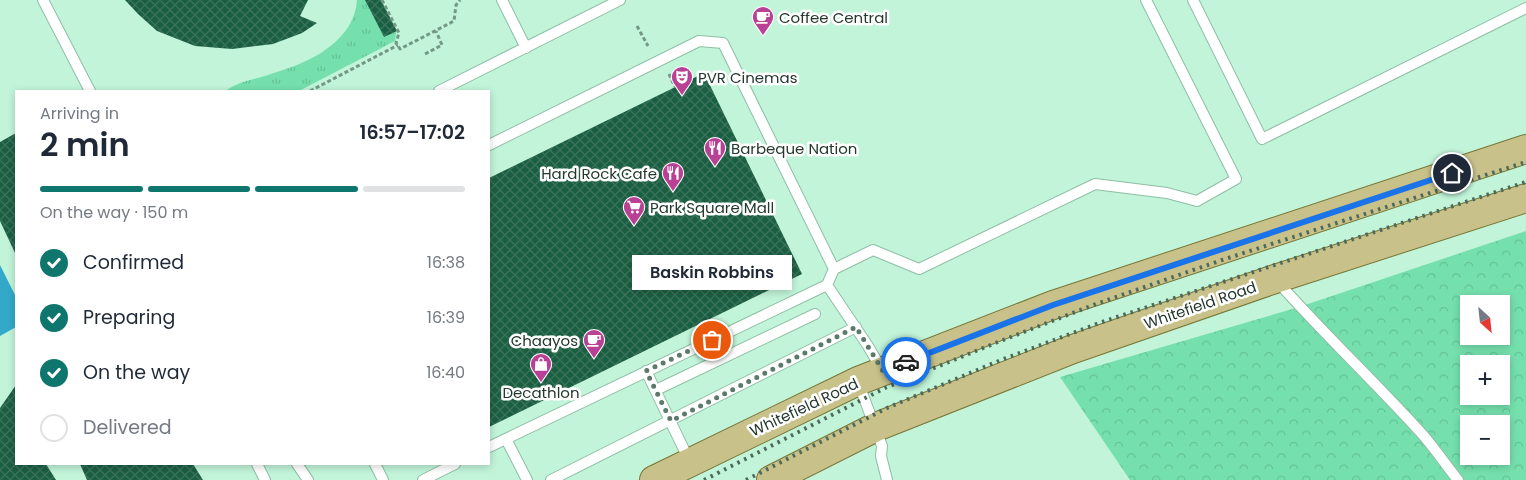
<!DOCTYPE html>
<html lang="en">
<head>
<meta charset="utf-8">
<style>
  :root { --surface:#fff; --page:#f2f2f3; --text:#1f2937; --muted:#747a83; --line:#e0e1e3; --accent:#0f766e }
  body { margin:0; font-family:Poppins,sans-serif; background:var(--page); color:var(--text); height:100vh; display:flex; flex-direction:column; font-size:19px; white-space:nowrap }
  * { box-sizing:border-box; margin:0 }
  p { font-size:16px; color:var(--muted) }
  .icon { flex:none; width:28px; height:28px; fill:none; stroke:currentColor; stroke-width:2; stroke-linecap:round; stroke-linejoin:round }
  .map { position:relative; flex:1; overflow:hidden }
  .side { position:absolute; left:15px; top:90px; width:475px; height:375px; display:flex; flex-direction:column; background:var(--surface); border-radius:0px; box-shadow:0 2px 8px #0003 }
  .side>* { flex:none }
  .needle { width:32px; rotate:153deg }
  .buttons { position:absolute; left:1460px; top:295px; display:grid; gap:10px }
  .buttons a { display:grid; place-items:center; width:50px; height:50px; border-radius:0px; background:var(--surface); box-shadow:0 2px 8px #0003; font-size:25px }
  .pin { position:absolute; display:grid; place-items:center; width:42px; height:42px; color:#fff; margin:-21px; border:2px solid #fff; border-radius:50%; box-shadow:0 1px 5px #0007 }
  .courier { position:absolute; display:grid; place-items:center; width:50px; height:50px; margin:-25px; border:4px solid #1a73e8; border-radius:50%; background:#fff; color:#222; box-shadow:0 1px 6px #0007 }
  .bubble { position:absolute; height:35px; border-radius:0px; background:var(--surface); box-shadow:0 2px 8px #0003; font-size:16px; font-weight:600; line-height:35px; text-align:center }
  .headline em { font-style:normal; font-weight:600 }
  .headline div { display:flex; flex-direction:column-reverse }
  .headline { display:flex; align-items:center; justify-content:space-between; height:85px; padding:0 25px }
  h1 { font-size:32px; font-weight:600; line-height:38px }
  .bar { display:grid; grid-template-columns:repeat(4,1fr); gap:8px 5px; align-content:center; height:60px; padding:0 25px }
  .bar i { height:6px; border-radius:4px; background:var(--line) }
  .bar .active { background:var(--accent) }
  .bar p { grid-column:span 4 }
  ol { padding:0 25px; list-style:none }
  li { display:flex; align-items:center; gap:15px; height:55px }
  li p { margin-inline-start:auto }
  li .icon { padding:5px; border-radius:50%; background:var(--accent); color:#fff; stroke-width:4 }
  li:last-child { color:var(--muted) }
  li i { width:28px; height:28px; border:2px solid var(--line); border-radius:50% }
  .map>svg:first-child { display:block }
  .grass { fill:url(#grass-tufts) }
  .forest { fill:url(#forest-crowns); fill-rule:evenodd }
  .water { fill:#33a9ca }
  .building { fill:url(#building-cross-hatch) }
  .lines { fill:none; stroke-linecap:round; stroke-linejoin:round }
  .service-casing { stroke:#8ebfa5; stroke-width:12 }
  .primary-casing { stroke:#777636; stroke-width:30 }
  .path { stroke:#749885; stroke-width:3; stroke-dasharray:4 2.5; stroke-linecap:butt }
  .service { stroke:#fff; stroke-width:10 }
  .primary { stroke:#c8c189; stroke-width:28 }
  .rail { stroke:#4d695a; stroke-width:4; stroke-dasharray:2.5 5; stroke-linecap:butt }
  .done { stroke:#5b7a6a; stroke-width:5; stroke-dasharray:0 9 }
  .route { stroke:#1a73e8; stroke-width:6 }
  .labels { text-anchor:middle; dominant-baseline:central; stroke-width:5; stroke-linejoin:round; paint-order:stroke }
  .poi-label { font-size:15px; fill:#24382e; stroke:#fff; text-anchor:start }
  .street-label { font-size:15px; fill:#24382e; stroke:#fff }
</style>
</head>
<body>
<div class="map">
<svg width="1526" height="480" viewBox="0 0 1526 480">
  <defs>
    <pattern id="grass-tufts" width="24" height="20" patternUnits="userSpaceOnUse" patternTransform="scale(1.25)"><rect width="24" height="20" fill="#75e0ad"/><path d="M3 7l-1-3M5 7V3M7 7l1-3M15 17l-1-3M17 17v-4M19 17l1-3" fill="none" stroke="#65c195"/></pattern>
    <pattern id="forest-crowns" width="20" height="18" patternUnits="userSpaceOnUse" patternTransform="scale(1.25)"><rect width="20" height="18" fill="#75e0ad"/><path d="M2 6a3 3 0 1 1 6 0M12 15a3 3 0 1 1 6 0" fill="none" stroke="#65c195"/></pattern>
    <pattern id="building-cross-hatch" width="8" height="8" patternUnits="userSpaceOnUse" patternTransform="scale(1.25)"><rect width="8" height="8" fill="#1b5f42"/><path d="M0 0l8 8M0 8l8-8" fill="none" stroke="#3b735b"/></pattern>
  </defs>
  <rect width="100%" height="100%" fill="#c1f4d9"/>
  <!-- grass -->
  <path class="grass" d="M357 0H379L396 33 395 41 299 91H225C241 81 248 81 265 76 293 67 322 58 342 35 351 25 356 13 357 0Z"/>
  <!-- forest -->
  <path class="forest" d="M1526 231V480H1130L1060 377 1299 307ZM1469 304H1501V336H1469ZM1469 364H1501V396H1469ZM1469 424H1501V456H1469Z"/>
  <!-- water -->
  <path class="water" d="M0 265 16 297V327L0 336Z"/>
  <!-- building -->
  <path class="building" d="M125 0H308L300 16 317 23 302 33 273 44 232 49 195 46 157 31 138 14Z
    M365 0H381L397 31 384 37Z
    M704 73 802 274 489 427V178Z
    M16 133V255L0 221V142Z
    M16 385V464H46L56 480H0V408Z
    M80 464H193L203 480H87Z"/>
  <g class="lines">
    <!-- service casing -->
    <g class="service-casing">
      <path id="service" d="M43 0 90 91
        M502 0 526 48
        M1193 0 1262 139 1526 8
        M439 91 620 0
        M489 145 699 41 723 43 834 269 827 285 489 447
        M834 269 873 250 919 269 1095 184 1167 193 1197 201 1236 179 1146 0
        M1276 280C1323 333 1375 382 1423 435 1435 449 1446 465 1458 480
        M827 285 868 346 882 370
        M646 371 690 462
        M858 382 882 446 881 456 887 480
        M656 390 815 314
        M506 439 527 480
        M257 464 265 480
        M297 464 308 480
        M375 464 383 480
        M423 480 455 464
        M551 480 856 327"/>
    </g>
    <!-- primary casing -->
    <g class="primary-casing">
      <path id="primary" d="M654 480 858 381 1053 305 1526 149
        M771 480 876 427 1073 349 1275 279 1526 198"/>
    </g>
    <!-- path -->
    <path class="path" d="M382 0 399 33 396 43 400 49 454 21 456 5 460 0
      M637 26 648 46
      M425 54 442 45 436 31
      M669 74 675 87
      M310 91 398 45"/>
    <!-- service -->
    <use href="#service" class="service"/>
    <!-- primary -->
    <use href="#primary" class="primary"/>
    <!-- rail -->
    <path class="rail" d="M704 480 885 388 998 342 1096 304 1222 260 1526 162
      M746 480 887 408 1001 360 1102 322 1526 182"/>
  </g>
  <g class="lines">
    <!-- done -->
    <path class="done" d="M712 340 646 371 671 421 856 327 883 371 906 362"/>
    <!-- route -->
    <path class="route" d="M906 362 1053 305 1452 173"/>
  </g>
  <!-- icons -->
  <defs>
    <g id="cafe-pin" transform="scale(1.125)"><path d="M0 17L-7.5 6A9.5 9.5 0 1 1 7.5 6Z" fill="#b84095" stroke="#fff"/><path d="M-5.5-4.5H6V0H3Q3 3.5 0 3.5H-2.5Q-5.5 3.5-5.5 0ZM3-3.2v2h1.7v-2ZM-6 4.5H4V6H-6Z" fill="#fff"/></g>
    <g id="theatre-pin" transform="scale(1.125)"><path d="M0 17L-7.5 6A9.5 9.5 0 1 1 7.5 6Z" fill="#b84095" stroke="#fff"/><path d="M-5-5.5Q0-4 5-5.5V0Q5 5 0 6Q-5 5-5 0ZM-3.3-2.5H-1v1.5H-3.3ZM1-2.5H3.3v1.5H1ZM-2.8 1Q0 5.5 2.8 1Z" fill="#fff"/></g>
    <g id="restaurant-pin" transform="scale(1.125)"><path d="M0 17L-7.5 6A9.5 9.5 0 1 1 7.5 6Z" fill="#b84095" stroke="#fff"/><path d="M-5-6h1v4h1v-4h1v4h1v-4h1v5L-1.5 .5V6h-2V.5L-5-1ZM5-6V6H3V1.5H1.5Q1.5-4 5-6Z" fill="#fff"/></g>
    <g id="supermarket-pin" transform="scale(1.125)"><path d="M0 17L-7.5 6A9.5 9.5 0 1 1 7.5 6Z" fill="#b84095" stroke="#fff"/><path d="M-6-5.5h2.5l.6 2H6L4.5 2H-2.5L-4.4-4H-6ZM-1.5 3.2a1.3 1.3 0 1 0 .1 0ZM3 3.2a1.3 1.3 0 1 0 .1 0Z" fill="#fff"/></g>
    <g id="shop-pin" transform="scale(1.125)"><path d="M0 17L-7.5 6A9.5 9.5 0 1 1 7.5 6Z" fill="#b84095" stroke="#fff"/><path d="M-5-2.5h2.3a2.7 3.5 0 0 1 5.4 0H5L5.5 6h-11ZM-1.5-2.5h3a1.5 2.3 0 0 0-3 0Z" fill="#fff"/></g>
  </defs>
  <g fill-rule="evenodd">
    <use href="#cafe-pin" x="763" y="17"/>
    <use href="#theatre-pin" x="682" y="77"/>
    <use href="#restaurant-pin" x="715" y="148"/>
    <use href="#restaurant-pin" x="673" y="173"/>
    <use href="#supermarket-pin" x="634" y="207"/>
    <use href="#cafe-pin" x="594" y="340"/>
    <use href="#shop-pin" x="541" y="364"/>
  </g>
  <g class="labels">
    <!-- poi labels -->
    <g class="poi-label">
      <text x="779" y="17">Coffee Central</text>
      <text x="698" y="77">PVR Cinemas</text>
      <text x="731" y="148">Barbeque Nation</text>
      <text x="657" y="173" text-anchor="end">Hard Rock Cafe</text>
      <text x="650" y="207">Park Square Mall</text>
      <text x="578" y="340" text-anchor="end">Chaayos</text>
      <text x="541" y="392" text-anchor="middle">Decathlon</text>
    </g>
    <!-- street labels -->
    <g class="street-label">
      <text transform="translate(1200 305) rotate(-19)">Whitefield Road</text>
      <text transform="translate(804 407) rotate(-25)">Whitefield Road</text>
    </g>
  </g>
</svg>
<div class="buttons">
<a><svg class="needle" viewBox="-14 -14 28 28"><path d="M0-13l5 13h-10z" fill="#e53935"/><path d="M0 13l5-13h-10z" fill="#747a83"/></svg></a>
<a>+</a>
<a>−</a>
</div>
<div class="pin" style="left:712px;top:340px;background:#ea580c"><svg class="icon" aria-label="bag" viewBox="0 0 24 24"><path d="M5 8h14l-1 12H6zM9 8a3 3 0 0 1 6 0"/></svg></div>
<div class="pin" style="left:1452px;top:173px;background:#1f2937"><svg class="icon" aria-label="home" viewBox="0 0 24 24"><path d="M3 11l9-7 9 7M6 9v11h12V9"/></svg></div>
<div class="courier" style="left:906px;top:362px"><svg class="icon" aria-label="car" viewBox="0 0 24 24"><path d="M5 17H2v-5l4-1 3-4h7l3 4 3 1v5h-3M9 17h6M6 11h13"/><circle cx="7" cy="17" r="2"/><circle cx="17" cy="17" r="2"/></svg></div>
<div class="bubble" style="left:632px;top:255px;width:160px">Baskin Robbins</div>
<section class="side">
<div class="headline"><div><h1>2 min</h1><p>Arriving in</p></div><em>16:57–17:02</em></div>
<div class="bar"><i class="active"></i><i class="active"></i><i class="active"></i><i></i><p>On the way · 150 m</p></div>
<ol>
<li><svg class="icon" aria-label="check" viewBox="0 0 24 24"><path d="M5 12l5 5 9-10"/></svg>Confirmed<p>16:38</p></li>
<li><svg class="icon" aria-label="check" viewBox="0 0 24 24"><path d="M5 12l5 5 9-10"/></svg>Preparing<p>16:39</p></li>
<li><svg class="icon" aria-label="check" viewBox="0 0 24 24"><path d="M5 12l5 5 9-10"/></svg>On the way<p>16:40</p></li>
<li><i></i>Delivered</li>
</ol>
</section>
</div>
</body>
</html>
